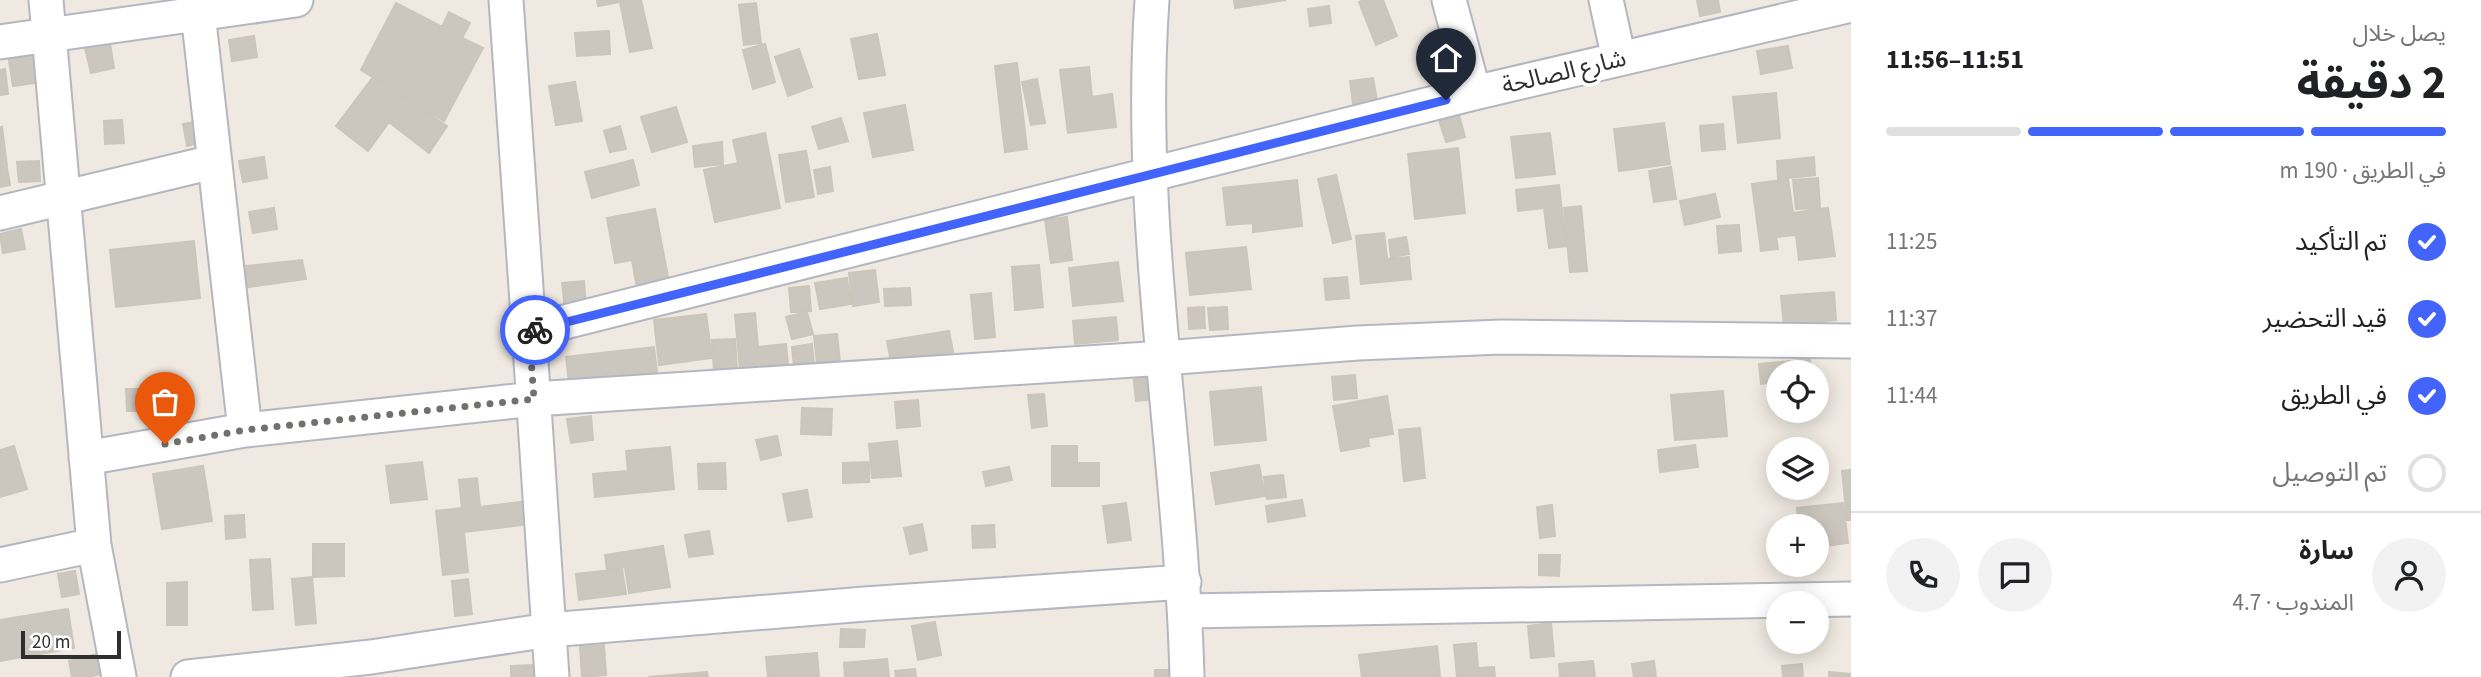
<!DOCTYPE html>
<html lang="ar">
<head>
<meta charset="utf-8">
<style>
  :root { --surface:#fff; --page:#f2f2f2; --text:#202124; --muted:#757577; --line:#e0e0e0; --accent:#4264fb }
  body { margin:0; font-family:"Source Sans 3","Noto Sans Arabic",sans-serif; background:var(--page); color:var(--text); direction:rtl; height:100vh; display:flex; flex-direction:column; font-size:26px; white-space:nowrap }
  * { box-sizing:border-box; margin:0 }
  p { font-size:23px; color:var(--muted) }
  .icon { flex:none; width:38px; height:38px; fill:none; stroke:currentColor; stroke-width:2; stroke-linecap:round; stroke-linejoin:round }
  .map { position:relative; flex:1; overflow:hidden; direction:ltr }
  .panel { display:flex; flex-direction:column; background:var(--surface); width:630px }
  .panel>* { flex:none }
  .buttons { position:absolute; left:1766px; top:360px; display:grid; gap:14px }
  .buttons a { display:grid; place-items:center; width:63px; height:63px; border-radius:50%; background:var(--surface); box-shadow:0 4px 18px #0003; font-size:35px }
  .scale { position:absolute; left:21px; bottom:18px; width:100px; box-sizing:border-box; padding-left:7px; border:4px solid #2e2e2e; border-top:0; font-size:19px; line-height:24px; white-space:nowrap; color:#2e2e2e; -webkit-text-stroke:5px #fff; paint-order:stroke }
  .pin { position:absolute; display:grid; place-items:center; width:60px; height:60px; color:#fff; margin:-72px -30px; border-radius:50% 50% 50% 0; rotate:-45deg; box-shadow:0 0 7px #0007 }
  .pin .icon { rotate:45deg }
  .courier { position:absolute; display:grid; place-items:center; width:70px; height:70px; margin:-35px; border:5px solid #4264fb; border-radius:50%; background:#fff; color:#222; box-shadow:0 2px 9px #0007 }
  .summary em { font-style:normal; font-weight:700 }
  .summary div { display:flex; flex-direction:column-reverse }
  .summary { display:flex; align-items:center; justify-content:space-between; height:119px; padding:0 35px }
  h1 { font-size:46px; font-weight:700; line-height:52px }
  .bar { display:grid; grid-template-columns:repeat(4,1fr); gap:10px 7px; align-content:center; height:84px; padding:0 35px }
  .bar i { height:9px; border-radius:5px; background:var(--line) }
  .bar .on { background:var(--accent) }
  .bar p { grid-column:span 4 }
  .line { display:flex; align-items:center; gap:18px; padding:0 35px; border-top:2px solid var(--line) }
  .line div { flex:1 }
  .round { display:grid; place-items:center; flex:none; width:74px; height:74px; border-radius:37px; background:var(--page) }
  ol { padding:0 35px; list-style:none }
  li { display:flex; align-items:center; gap:21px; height:77px }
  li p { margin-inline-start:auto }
  li .icon { padding:7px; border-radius:50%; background:var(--accent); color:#fff; stroke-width:4 }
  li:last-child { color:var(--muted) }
  li i { width:38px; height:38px; border:4px solid var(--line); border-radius:50% }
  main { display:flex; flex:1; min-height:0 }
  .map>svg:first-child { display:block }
  .building { fill:#cbc7bf; stroke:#cbc5ba; stroke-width:2 }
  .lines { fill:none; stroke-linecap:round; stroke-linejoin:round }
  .street-casing { stroke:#b4b7c1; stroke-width:37 }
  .street { stroke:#fff; stroke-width:33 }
  .done { stroke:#726f6d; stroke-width:7; stroke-dasharray:0 12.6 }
  .route { stroke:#4264fb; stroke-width:9 }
  .labels { text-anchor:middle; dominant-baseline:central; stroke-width:7; stroke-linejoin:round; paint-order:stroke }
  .street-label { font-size:24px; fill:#2e2e2e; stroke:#fff }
</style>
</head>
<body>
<main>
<section class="panel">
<div class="summary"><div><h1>2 دقيقة</h1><p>يصل خلال</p></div><em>11:51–11:56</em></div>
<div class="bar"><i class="on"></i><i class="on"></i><i class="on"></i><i></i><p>في الطريق · 190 m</p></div>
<ol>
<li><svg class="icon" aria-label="check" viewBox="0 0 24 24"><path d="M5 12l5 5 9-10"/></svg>تم التأكيد<p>11:25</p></li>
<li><svg class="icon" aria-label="check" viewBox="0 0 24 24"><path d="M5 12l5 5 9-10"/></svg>قيد التحضير<p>11:37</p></li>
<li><svg class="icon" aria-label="check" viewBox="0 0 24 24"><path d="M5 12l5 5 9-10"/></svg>في الطريق<p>11:44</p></li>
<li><i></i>تم التوصيل</li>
</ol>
<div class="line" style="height:126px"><a class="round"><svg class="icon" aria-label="person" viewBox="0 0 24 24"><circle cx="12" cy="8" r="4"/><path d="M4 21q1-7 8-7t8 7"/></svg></a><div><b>سارة</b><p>المندوب · 4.7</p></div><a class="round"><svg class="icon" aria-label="chat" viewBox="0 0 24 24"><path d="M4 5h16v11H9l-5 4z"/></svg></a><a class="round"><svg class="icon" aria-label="phone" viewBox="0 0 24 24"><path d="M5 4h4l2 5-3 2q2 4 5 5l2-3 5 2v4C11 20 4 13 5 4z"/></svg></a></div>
</section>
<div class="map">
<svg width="1851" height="677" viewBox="0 0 1851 677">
  <rect width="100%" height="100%" fill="#efe9e1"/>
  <!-- building -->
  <path class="building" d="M597 0H641L652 48 630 52 620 2 598 6Z
    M1234 0H1286L1235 8Z
    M1364 0H1383L1397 36 1376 45 1359 2Z
    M1697 0H1718L1720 12 1700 16Z
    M396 3 442 27 449 12 470 23 462 38 483 48 444 121 361 70Z
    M756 3 761 43 744 45 739 5Z
    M1329 6 1331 23 1310 26 1308 9Z
    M609 31 610 54 577 56 575 33Z
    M1450 32 1454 53 1436 57 1431 36Z
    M877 34 885 75 859 79 851 39Z
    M254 36 257 57 232 61 229 40Z
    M110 44 114 68 91 73 85 48Z
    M765 44 775 82 753 89 743 50Z
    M1788 46 1792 68 1761 74 1757 51Z
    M42 49 48 81 13 86 8 54Z
    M799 49 812 87 788 96 775 57Z
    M1017 63 1027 149 1005 152 995 66Z
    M1089 67 1092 97 1112 94 1116 127 1068 133 1060 70Z
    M5 69 8 94 0 95V70Z
    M373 77 447 126 429 153 389 122 368 151 336 126Z
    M1373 78 1377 101 1353 104 1350 81Z
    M1037 79 1045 123 1031 125 1022 82Z
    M575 82 582 121 556 125 549 86Z
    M1776 93 1780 138 1738 143 1733 97Z
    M905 105 913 150 873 157 864 113Z
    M676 107 687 142 652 152 641 117Z
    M1459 115 1465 137 1446 142 1439 120Z
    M841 118 848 141 819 149 812 127Z
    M122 120 124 143 105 144 104 121Z
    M200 121 204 142 187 146 183 124Z
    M1664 123 1670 164 1619 171 1614 129Z
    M1723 124 1725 149 1702 151 1700 126Z
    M620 126 626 149 610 152 604 131Z
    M0 127H2L7 166 0 167Z
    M765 133 780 208 715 222 704 170 738 163 733 140Z
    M1550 133 1555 174 1516 178 1511 137Z
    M722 142 723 164 695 167 693 146Z
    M1458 148 1465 213 1415 219 1408 154Z
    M806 151 814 197 786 202 779 155Z
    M264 157 267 178 243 182 239 161Z
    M1814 157 1815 175 1778 179 1777 161Z
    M633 160 639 185 592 198 585 172Z
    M39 161 40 181 19 182 17 162Z
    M830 167 833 191 818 194 814 170Z
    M1671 167 1676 199 1654 202 1649 171Z
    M7 168 10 185 0 187V169Z
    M1336 175 1351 239 1333 243 1318 179Z
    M1818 178 1820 208 1796 209 1793 180Z
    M1788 179 1793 213 1828 208 1835 256 1799 260 1796 235 1776 237 1778 249 1761 251 1752 184Z
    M1297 180 1302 226 1253 232V223L1227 225 1223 188Z
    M1559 185 1566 246 1549 248 1544 208 1518 211 1516 190Z
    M1715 194 1720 217 1685 225 1680 201Z
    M1581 206 1587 271 1570 272 1564 208Z
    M274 208 277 229 253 233 249 212Z
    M655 209 669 282 637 288 632 260 615 263 607 218Z
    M1067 217 1072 260 1051 263 1045 220Z
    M1739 225 1741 251 1719 253 1717 226Z
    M21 229 25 249 3 253 0 234Z
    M1384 233 1387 259 1409 257 1411 279 1361 284 1356 236Z
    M1406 237 1409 254 1391 257 1389 240Z
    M194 241 200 298 116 307 110 250Z
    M1246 247 1251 289 1190 295 1186 253Z
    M302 260 306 279 248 287 246 266Z
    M1118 262 1123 301 1073 306 1069 268Z
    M1039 265 1043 307 1015 310 1012 267Z
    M875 270 879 302 853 306 849 273Z
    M1347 277 1349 298 1326 300 1324 279Z
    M847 278 851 304 820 309 815 283Z
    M584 281 586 307 565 309 562 283Z
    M809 286 811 311 791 312 789 288Z
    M910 288 911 305 885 306 884 289Z
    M1834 292 1836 320 1784 325 1781 296Z
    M991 293 995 337 975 339 971 295Z
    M1204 307 1205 328 1189 329 1188 308Z
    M1227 307 1228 329 1210 330 1208 308Z
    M807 312 813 334 792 339 786 317Z
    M755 313 758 347 786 344 788 364 740 369 735 315Z
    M706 314 712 358 659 365 654 320Z
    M1116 317 1118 340 1075 344 1073 321Z
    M949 331 953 352 891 362 887 341Z
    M837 334 840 362 817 364 814 336Z
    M735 339 737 370 714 371 712 340Z
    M812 344 814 365 794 366 792 347Z
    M654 347 657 372 569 383 566 357Z
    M1810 359 1811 373H1778V382L1761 384 1759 364Z
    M1164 369 1168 398 1136 401 1133 373Z
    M1355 375 1357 398 1334 400 1332 377Z
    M1261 387 1266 440 1215 445 1210 392Z
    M126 389H143L144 411H127Z
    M1723 391 1727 436 1675 440 1671 395Z
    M1044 394 1047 426 1032 428 1028 395Z
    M1387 396 1393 434 1368 438 1369 446 1341 451 1333 406Z
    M918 400 920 426 897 428 895 402Z
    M802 408 832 409 831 435 801 434Z
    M591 416 593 440 571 443 567 419Z
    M1420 428 1425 478 1404 481 1399 430Z
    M777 436 781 455 761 460 756 440Z
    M897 441 901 476 872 478 869 444Z
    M1695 445 1698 467 1660 472 1658 450Z
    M14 446 27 489 0 497V450Z
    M1052 446H1077V463H1099V486H1052Z
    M670 447 674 489 595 497 593 474 628 471 626 451Z
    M422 462 427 499 391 503 386 466Z
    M869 462V482L843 483V463Z
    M725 463 726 489H699L698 464Z
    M1259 465 1265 496 1216 504 1211 473Z
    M203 466 212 521 162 529 153 474Z
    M1009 467 1012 480 986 486 983 472Z
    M1851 470V520H1847L1842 471Z
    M1283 475 1286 497 1267 499 1264 477Z
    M477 478 480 507 527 501 530 524 464 532 468 572 443 575 436 511 462 508 459 480Z
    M1785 488H1800V495L1785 494Z
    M807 490 812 517 788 521 783 494Z
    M1302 500 1305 516 1268 522 1266 506Z
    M1126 503 1131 540 1108 543 1103 506Z
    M1843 503 1848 543 1816 547V527H1799L1797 508Z
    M1552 505 1555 536 1540 538 1537 507Z
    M244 515 245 537 226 539 225 516Z
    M922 524 927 550 910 554 904 528Z
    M994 525 995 547 973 548 972 526Z
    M709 531 713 554 689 557 685 535Z
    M313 544H344V576L313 577Z
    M663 546 670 587 629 593 625 567 607 570 605 555Z
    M1539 555H1560L1559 576 1539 575Z
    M270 559 273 609 253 610 250 560Z
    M622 569 626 594 579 600 576 574Z
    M75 571 79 594 62 597 58 574Z
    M312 577 316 623 296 625 292 579Z
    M468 579 472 614 455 616 452 581Z
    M187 582V625H167V583Z
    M68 609 74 648 0 661V620Z
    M935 622 941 655 918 660 912 626Z
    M1551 623 1554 656 1531 658 1528 626Z
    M841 629 865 630 864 647H840Z
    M1476 643 1478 668 1494 667 1495 677H1457L1454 645Z
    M604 645 606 675 582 677 580 647Z
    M1437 646 1440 677H1362L1359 655Z
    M105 652 109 672 88 677H72L69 661Z
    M817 653 819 677H768L766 657Z
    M887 659 889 677H845L844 663Z
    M1593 661 1595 677H1560L1559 664Z
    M1654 661 1656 677H1634L1632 664Z
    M1802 664 1803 677H1783L1782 666Z
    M534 665V677H511V666Z
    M915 669 916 677H896L895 671Z
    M1155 670H1179V677H1155Z
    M707 672 708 677H648Z
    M1829 672 1851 674V677H1829Z"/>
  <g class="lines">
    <!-- street casing -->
    <g class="street-casing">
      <path id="street" d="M46 0 94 545 119 677
        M506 0 529 331
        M1152 0C1136 226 1181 451 1187 677
        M1449 0 1474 93
        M1606 0 1619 59
        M198 13 245 430
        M0 42 296 0
        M0 213 213 162
        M86 458 245 430 534 399 1164 358 1358 343 1501 337 1851 341
        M0 565 94 545
        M1185 611 1851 599
        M188 677 371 657 549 630 865 604 1184 582
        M552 677 529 331 1474 93 1851 5"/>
    </g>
    <!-- street -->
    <use href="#street" class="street"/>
  </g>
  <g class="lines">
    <!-- done -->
    <path class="done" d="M165 444 245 430 534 399 529 331 535 330"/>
    <!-- route -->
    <path class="route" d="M535 330 1446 100"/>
  </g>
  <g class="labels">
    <!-- street labels -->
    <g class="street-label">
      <text transform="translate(1564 72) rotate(-13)">شارع الصالحة</text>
    </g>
  </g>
</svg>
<div class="buttons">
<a><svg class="icon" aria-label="locate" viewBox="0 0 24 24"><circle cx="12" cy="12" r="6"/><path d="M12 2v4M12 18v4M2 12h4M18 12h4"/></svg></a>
<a><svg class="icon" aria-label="layers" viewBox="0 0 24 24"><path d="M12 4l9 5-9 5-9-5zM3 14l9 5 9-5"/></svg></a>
<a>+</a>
<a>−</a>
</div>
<div class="scale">20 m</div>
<div class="pin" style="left:165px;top:444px;background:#ea580c"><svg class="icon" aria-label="bag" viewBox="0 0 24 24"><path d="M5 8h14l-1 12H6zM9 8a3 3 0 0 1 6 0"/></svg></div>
<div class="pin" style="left:1446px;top:100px;background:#1f2937"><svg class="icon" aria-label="home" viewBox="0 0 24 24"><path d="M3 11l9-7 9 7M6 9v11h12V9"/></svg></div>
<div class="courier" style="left:535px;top:330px"><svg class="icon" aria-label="bike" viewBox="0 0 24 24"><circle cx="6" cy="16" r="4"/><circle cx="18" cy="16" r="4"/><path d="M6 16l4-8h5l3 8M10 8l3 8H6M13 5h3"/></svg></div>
</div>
</main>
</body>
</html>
